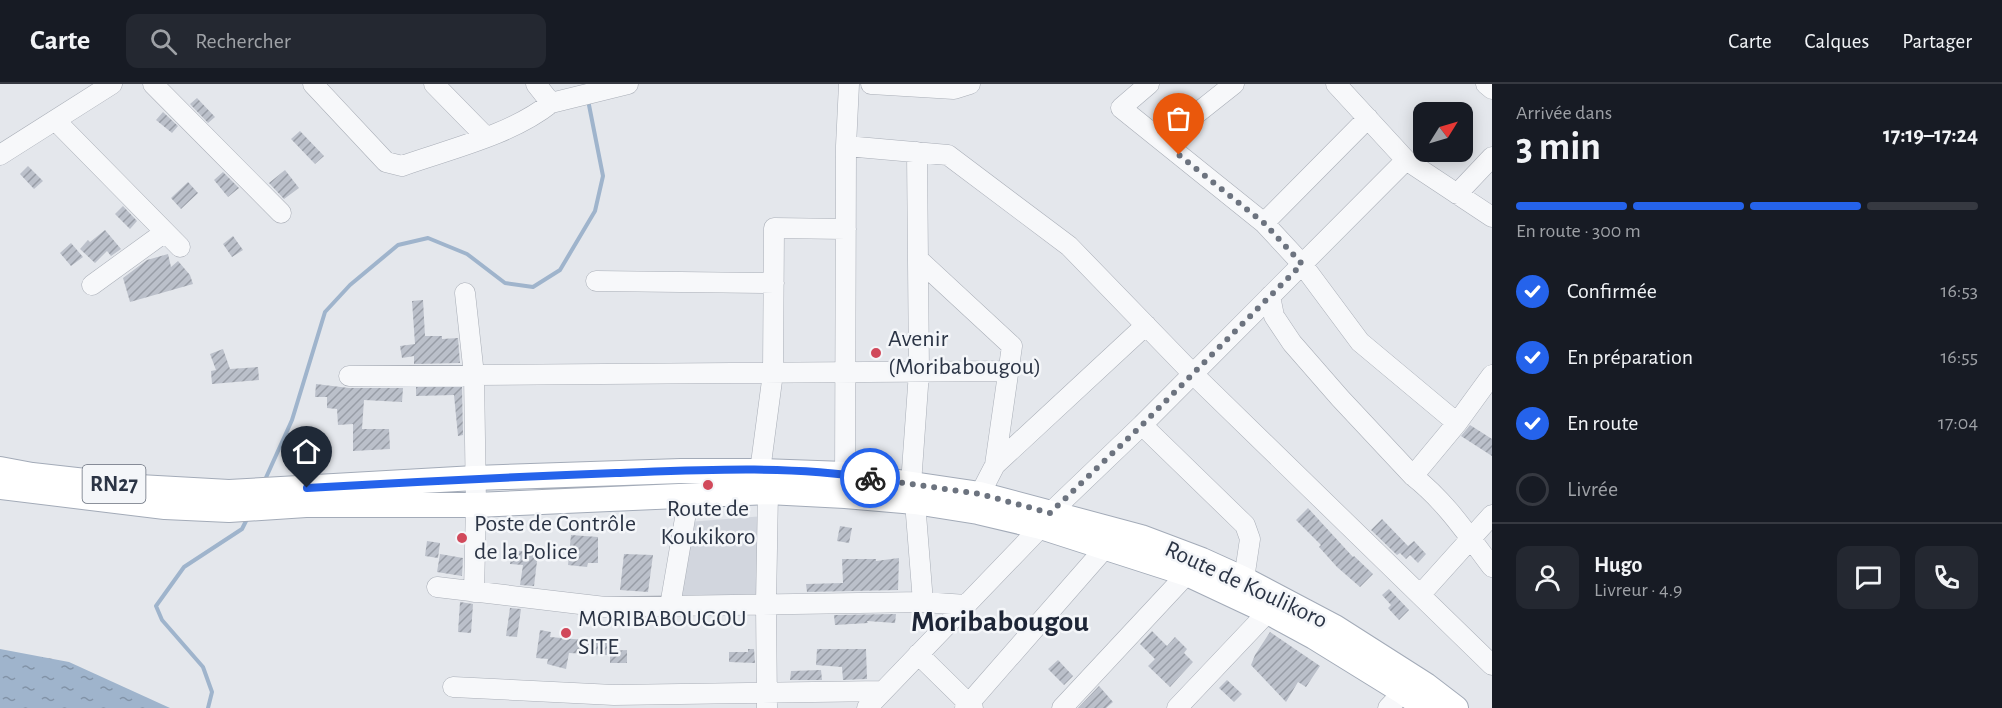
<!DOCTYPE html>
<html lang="fr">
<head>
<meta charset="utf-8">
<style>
  :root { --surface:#171b24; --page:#242831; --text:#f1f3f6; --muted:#9ea1a6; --line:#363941; --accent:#2563eb }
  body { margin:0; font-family:"Alegreya Sans",sans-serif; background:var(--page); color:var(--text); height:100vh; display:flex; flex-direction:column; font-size:22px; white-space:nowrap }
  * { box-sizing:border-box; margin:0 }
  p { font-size:20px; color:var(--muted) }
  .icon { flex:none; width:33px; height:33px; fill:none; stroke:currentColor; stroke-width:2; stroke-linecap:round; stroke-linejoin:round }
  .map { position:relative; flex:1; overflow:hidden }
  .sheet { display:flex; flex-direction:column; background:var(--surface); width:510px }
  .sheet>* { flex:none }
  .needle { width:39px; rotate:53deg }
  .tools { position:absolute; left:1413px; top:18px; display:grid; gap:12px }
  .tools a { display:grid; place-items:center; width:60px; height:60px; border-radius:12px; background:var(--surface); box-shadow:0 3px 15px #0003; font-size:30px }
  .pin { position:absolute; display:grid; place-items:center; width:51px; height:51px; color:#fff; margin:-62px -26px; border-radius:50% 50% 50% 0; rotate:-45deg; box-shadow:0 0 6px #0007 }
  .pin .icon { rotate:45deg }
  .courier { position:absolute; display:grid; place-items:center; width:60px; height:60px; margin:-30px; border:4px solid #2563eb; border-radius:50%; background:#fff; color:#222; box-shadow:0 2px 8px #0007 }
  .overview em { font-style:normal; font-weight:700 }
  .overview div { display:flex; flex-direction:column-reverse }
  .overview { display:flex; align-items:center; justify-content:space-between; height:102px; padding:0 24px }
  h1 { font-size:39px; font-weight:700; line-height:45px }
  .bar { display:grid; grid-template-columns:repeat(4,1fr); gap:9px 6px; align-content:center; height:72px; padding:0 24px }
  .bar i { height:8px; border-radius:4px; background:var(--line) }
  .bar .current { background:var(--accent) }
  .bar p { grid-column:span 4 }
  .line { display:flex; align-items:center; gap:15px; padding:0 24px; border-top:2px solid var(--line) }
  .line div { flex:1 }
  .round { display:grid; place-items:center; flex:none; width:63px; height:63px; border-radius:12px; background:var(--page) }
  ol { padding:0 24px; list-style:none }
  li { display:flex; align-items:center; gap:18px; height:66px }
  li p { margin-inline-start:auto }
  li .icon { padding:6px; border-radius:50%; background:var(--accent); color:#fff; stroke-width:4 }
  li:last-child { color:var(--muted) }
  li i { width:33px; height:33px; border:3px solid var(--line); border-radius:50% }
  header { display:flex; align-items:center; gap:36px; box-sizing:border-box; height:84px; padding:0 30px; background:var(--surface); border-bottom:2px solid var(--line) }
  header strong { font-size:28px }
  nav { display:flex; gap:33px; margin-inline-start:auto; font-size:21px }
  .search { width:420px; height:54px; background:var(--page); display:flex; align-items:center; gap:15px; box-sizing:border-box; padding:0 21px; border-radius:12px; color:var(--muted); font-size:22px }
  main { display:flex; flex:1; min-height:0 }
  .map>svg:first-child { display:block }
  .built { fill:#d2d6de }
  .water { fill:url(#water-ripples) }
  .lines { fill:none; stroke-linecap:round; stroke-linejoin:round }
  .stream { stroke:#9fb4cc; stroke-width:4 }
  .building { fill:url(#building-hatch) }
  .minor-casing { stroke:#a9aeb7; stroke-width:21 }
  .major-casing { stroke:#a3abb8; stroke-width:26 }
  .minor { stroke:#f7f8fa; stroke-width:20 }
  .major { stroke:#fff; stroke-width:24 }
  .done { stroke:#6c737f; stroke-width:6; stroke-dasharray:0 10.8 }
  .route { stroke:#2563eb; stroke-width:8 }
  .poi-dot { fill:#d1495b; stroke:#f4f6f9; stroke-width:2 }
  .labels { text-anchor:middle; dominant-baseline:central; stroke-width:5; stroke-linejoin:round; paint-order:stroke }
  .shield { fill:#f4f6f9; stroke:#676e7b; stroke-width:1.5 }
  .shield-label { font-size:22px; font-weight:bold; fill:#2b3445 }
  .poi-label { font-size:24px; fill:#2b3445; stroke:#f4f6f9; text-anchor:start }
  .street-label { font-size:24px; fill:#2b3445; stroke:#f4f6f9 }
  .district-label { font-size:30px; font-weight:bold; fill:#1d2536; stroke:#f4f6f9 }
</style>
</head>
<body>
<header>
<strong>Carte</strong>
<div class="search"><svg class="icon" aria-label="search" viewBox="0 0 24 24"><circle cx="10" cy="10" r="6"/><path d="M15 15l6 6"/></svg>Rechercher</div>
<nav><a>Carte</a><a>Calques</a><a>Partager</a></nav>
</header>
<main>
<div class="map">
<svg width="1492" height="624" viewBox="0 0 1492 624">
  <defs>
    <pattern id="water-ripples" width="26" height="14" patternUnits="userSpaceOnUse" patternTransform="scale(1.5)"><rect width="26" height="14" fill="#9fb4cc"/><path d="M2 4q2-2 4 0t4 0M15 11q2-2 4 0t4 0" fill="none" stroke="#8293a7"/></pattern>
    <pattern id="building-hatch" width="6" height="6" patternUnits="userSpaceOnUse" patternTransform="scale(1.5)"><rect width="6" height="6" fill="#bbc0ca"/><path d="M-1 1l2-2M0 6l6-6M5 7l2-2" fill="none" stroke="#989da6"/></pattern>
  </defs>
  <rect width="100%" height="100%" fill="#e4e7ec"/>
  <!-- built -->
  <path class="built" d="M777 431 761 515 673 518 676 439Z"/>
  <!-- water -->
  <path class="water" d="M0 565 69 578 170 624H0Z"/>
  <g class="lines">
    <!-- stream -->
    <path class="stream" d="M264 398 292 336 325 228 350 201 398 161 428 154 467 170 505 199 533 203 560 186 595 127 603 92 588 16
      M208 624 212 608 203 583 162 536 156 522 184 483 242 445 247 435"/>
  </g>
  <!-- building -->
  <path class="building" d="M197 14 215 33 208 39 190 20Z
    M163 28 178 42 172 49 156 36Z
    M300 47 324 72 315 80 291 55Z
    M28 82 43 97 34 105 20 90Z
    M285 86 299 104 284 115 269 99Z
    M223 88 239 104 228 113 214 96Z
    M188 98 198 109 181 125 171 114Z
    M123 122 137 137 130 145 115 130Z
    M105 146 121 165 111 172 107 167 95 179 80 165 88 156 90 158Z
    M233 152 243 166 232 173 223 160Z
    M71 159 83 173 71 182 60 169Z
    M168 170 171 183 178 177 190 191 193 200 130 218 123 194 147 176Z
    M423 216 425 252H442V255L458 254 460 279 414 280V272L402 274 400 262 415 260 412 217Z
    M223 265 230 285 258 283 259 296 212 300 211 287 216 286 210 270Z
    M316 300 349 304H403L402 318 364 316 362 345H389L390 365 353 367V340L338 341 337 325 327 324V313H315Z
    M416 303H462L463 351 458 352 454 311 416 312Z
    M1470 341 1492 355V372L1461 352Z
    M1308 424 1353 473 1354 472 1373 490 1360 503 1337 483 1319 463 1321 461 1296 436Z
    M1382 435 1408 462 1414 457 1426 470 1418 479 1410 471 1406 475 1400 469 1397 471 1371 446Z
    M840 442 852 444 849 459 837 457Z
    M571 451 598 453V479H588L587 483 568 481Z
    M427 457 440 459 438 474 425 472Z
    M512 466 538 469 534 502 520 501 523 481 510 480Z
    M440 470 463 474 462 492 437 488Z
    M624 470 653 471 648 508 620 506Z
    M899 474 898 506 807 508 806 500 843 499 842 475H876V477Z
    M1389 505 1409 526 1399 536 1388 524 1391 521 1382 511Z
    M460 518 473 520 471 549 458 548Z
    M510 524 521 525 517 553 506 552Z
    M896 530 895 539 867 537 868 539 835 541 834 531Z
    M540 546 551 548 550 553 608 558V571L569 569 566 585 547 580 548 575 536 574Z
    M1152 547 1167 562 1175 553 1187 565 1184 569 1193 578 1170 603 1148 582 1155 575 1140 560Z
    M1270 548 1320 582 1306 603 1298 598 1286 618 1251 581 1255 571Z
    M748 565H754L755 579 729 578V568H748Z
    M817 565H866L867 595 843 596 842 583 816 581Z
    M627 566V579H610V567Z
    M1058 576 1073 592 1064 601 1048 585Z
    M821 586 822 596H790L791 587Z
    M1227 596 1242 610 1234 618 1219 604Z
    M1099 602 1113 618 1106 624H1078Z"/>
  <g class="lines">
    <!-- minor casing -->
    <g class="minor-casing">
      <path id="minor" d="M153 0 281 129
        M313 0 386 78 402 82C450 65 511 51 551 19
        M434 0 486 53
        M536 0 551 19 628 0
        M871 0 954 5 970 0
        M1149 0 1121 24 1264 139 1302 180 1360 258 1457 339 1492 291
        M1336 0 1406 76 1492 133
        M1486 0 1492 5
        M55 36 180 163
        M1162 57 1234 0
        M846 62 948 71 1069 162 1193 290 1492 581
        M0 71 112 0
        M1457 110 1492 73
        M1264 139 1368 34
        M918 175 1012 262 995 381 980 410
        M596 197 774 199
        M92 201 165 148
        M465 209 474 291 476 421 474 508
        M1270 212 1274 232 1292 259 1340 314 1413 392C1446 418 1467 450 1492 483
        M349 292 1008 287
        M1142 341 1245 441 1250 455 1244 495
        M995 381 1146 241
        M760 387 773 289 774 144 846 145
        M1413 392 1457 339
        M911 400 919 288 917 68
        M845 403 846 62 849 0
        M915 418 923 518
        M1050 429 1142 341 1406 76
        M437 503 605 523 923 518 966 521
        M1420 511 1492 431
        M670 522 689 411
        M918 570 973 624
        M453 603 614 611 883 607
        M767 624 766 520 768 408
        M867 624 1041 443
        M965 624 1105 464
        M1062 624 1187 490
        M1177 624 1268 528
        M1388 624 1403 608"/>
    </g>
    <!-- major casing -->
    <g class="major-casing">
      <path id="major" d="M0 385 32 391 139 403 229 408 475 394 681 387H760L845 390 980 410 1141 453 1202 476 1244 495 1335 543 1426 601 1456 624
        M0 403 165 423 229 426 306 421H476L768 408 845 412 915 418 978 428 1041 443 1187 490 1268 528 1314 553 1403 608 1425 624"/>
    </g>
    <!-- minor -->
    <use href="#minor" class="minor"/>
    <!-- major -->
    <use href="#major" class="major"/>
  </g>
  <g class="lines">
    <!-- done -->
    <path class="done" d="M870 394 980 410 1050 429 1142 341 1302 180 1264 139 1179 71"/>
    <!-- route -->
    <path class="route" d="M307 404C410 398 513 393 616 389 698 386 788 381 870 394"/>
  </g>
  <!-- markers -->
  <g class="poi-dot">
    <circle cx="876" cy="269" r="6"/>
    <circle cx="708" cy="401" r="6"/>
    <circle cx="462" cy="454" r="6"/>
    <circle cx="566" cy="549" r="6"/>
  </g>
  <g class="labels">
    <!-- shield labels -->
    <rect class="shield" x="82.5" y="381" width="63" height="38" rx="4.5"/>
    <g class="shield-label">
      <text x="114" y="400">RN27</text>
    </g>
    <!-- poi labels -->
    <g class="poi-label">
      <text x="888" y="255">Avenir<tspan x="888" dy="28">(Moribabougou)</tspan></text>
      <text x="708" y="425" text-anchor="middle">Route de<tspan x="708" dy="28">Koukikoro</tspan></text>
      <text x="474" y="440">Poste de Contrôle<tspan x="474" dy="28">de la Police</tspan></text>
      <text x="578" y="535">MORIBABOUGOU<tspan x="578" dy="28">SITE</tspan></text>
    </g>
    <!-- street labels -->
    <g class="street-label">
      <text transform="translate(1246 501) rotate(25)">Route de Koulikoro</text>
    </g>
    <!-- district labels -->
    <g class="district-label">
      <text x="1000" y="538">Moribabougou</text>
    </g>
  </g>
</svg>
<div class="tools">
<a><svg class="needle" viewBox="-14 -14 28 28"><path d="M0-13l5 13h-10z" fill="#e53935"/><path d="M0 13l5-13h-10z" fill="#9ea1a6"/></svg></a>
</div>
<div class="pin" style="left:1179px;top:71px;background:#ea580c"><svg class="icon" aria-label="bag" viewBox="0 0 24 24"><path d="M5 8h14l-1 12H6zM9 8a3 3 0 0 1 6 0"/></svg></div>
<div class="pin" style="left:307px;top:404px;background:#1f2937"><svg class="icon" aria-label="home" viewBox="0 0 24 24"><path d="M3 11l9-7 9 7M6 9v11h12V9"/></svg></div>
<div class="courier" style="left:870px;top:394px"><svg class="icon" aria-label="bike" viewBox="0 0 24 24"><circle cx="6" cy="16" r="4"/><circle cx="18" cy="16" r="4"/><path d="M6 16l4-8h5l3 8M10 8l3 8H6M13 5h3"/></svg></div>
</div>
<section class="sheet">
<div class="overview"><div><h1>3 min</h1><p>Arrivée dans</p></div><em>17:19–17:24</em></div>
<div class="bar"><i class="current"></i><i class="current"></i><i class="current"></i><i></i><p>En route · 300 m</p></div>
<ol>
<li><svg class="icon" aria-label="check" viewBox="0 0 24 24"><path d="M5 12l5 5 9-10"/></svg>Confirmée<p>16:53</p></li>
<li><svg class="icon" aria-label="check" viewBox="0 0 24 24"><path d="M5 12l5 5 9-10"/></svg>En préparation<p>16:55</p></li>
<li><svg class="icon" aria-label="check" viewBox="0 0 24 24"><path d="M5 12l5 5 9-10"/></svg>En route<p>17:04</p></li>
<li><i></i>Livrée</li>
</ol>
<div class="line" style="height:108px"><a class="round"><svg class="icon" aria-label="person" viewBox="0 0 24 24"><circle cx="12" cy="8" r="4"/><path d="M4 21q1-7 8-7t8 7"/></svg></a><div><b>Hugo</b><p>Livreur · 4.9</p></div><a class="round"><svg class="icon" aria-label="chat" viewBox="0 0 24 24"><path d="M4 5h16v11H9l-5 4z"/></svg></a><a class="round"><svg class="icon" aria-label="phone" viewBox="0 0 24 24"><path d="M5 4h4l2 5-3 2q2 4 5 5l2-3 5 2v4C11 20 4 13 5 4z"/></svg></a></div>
</section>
</main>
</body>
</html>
